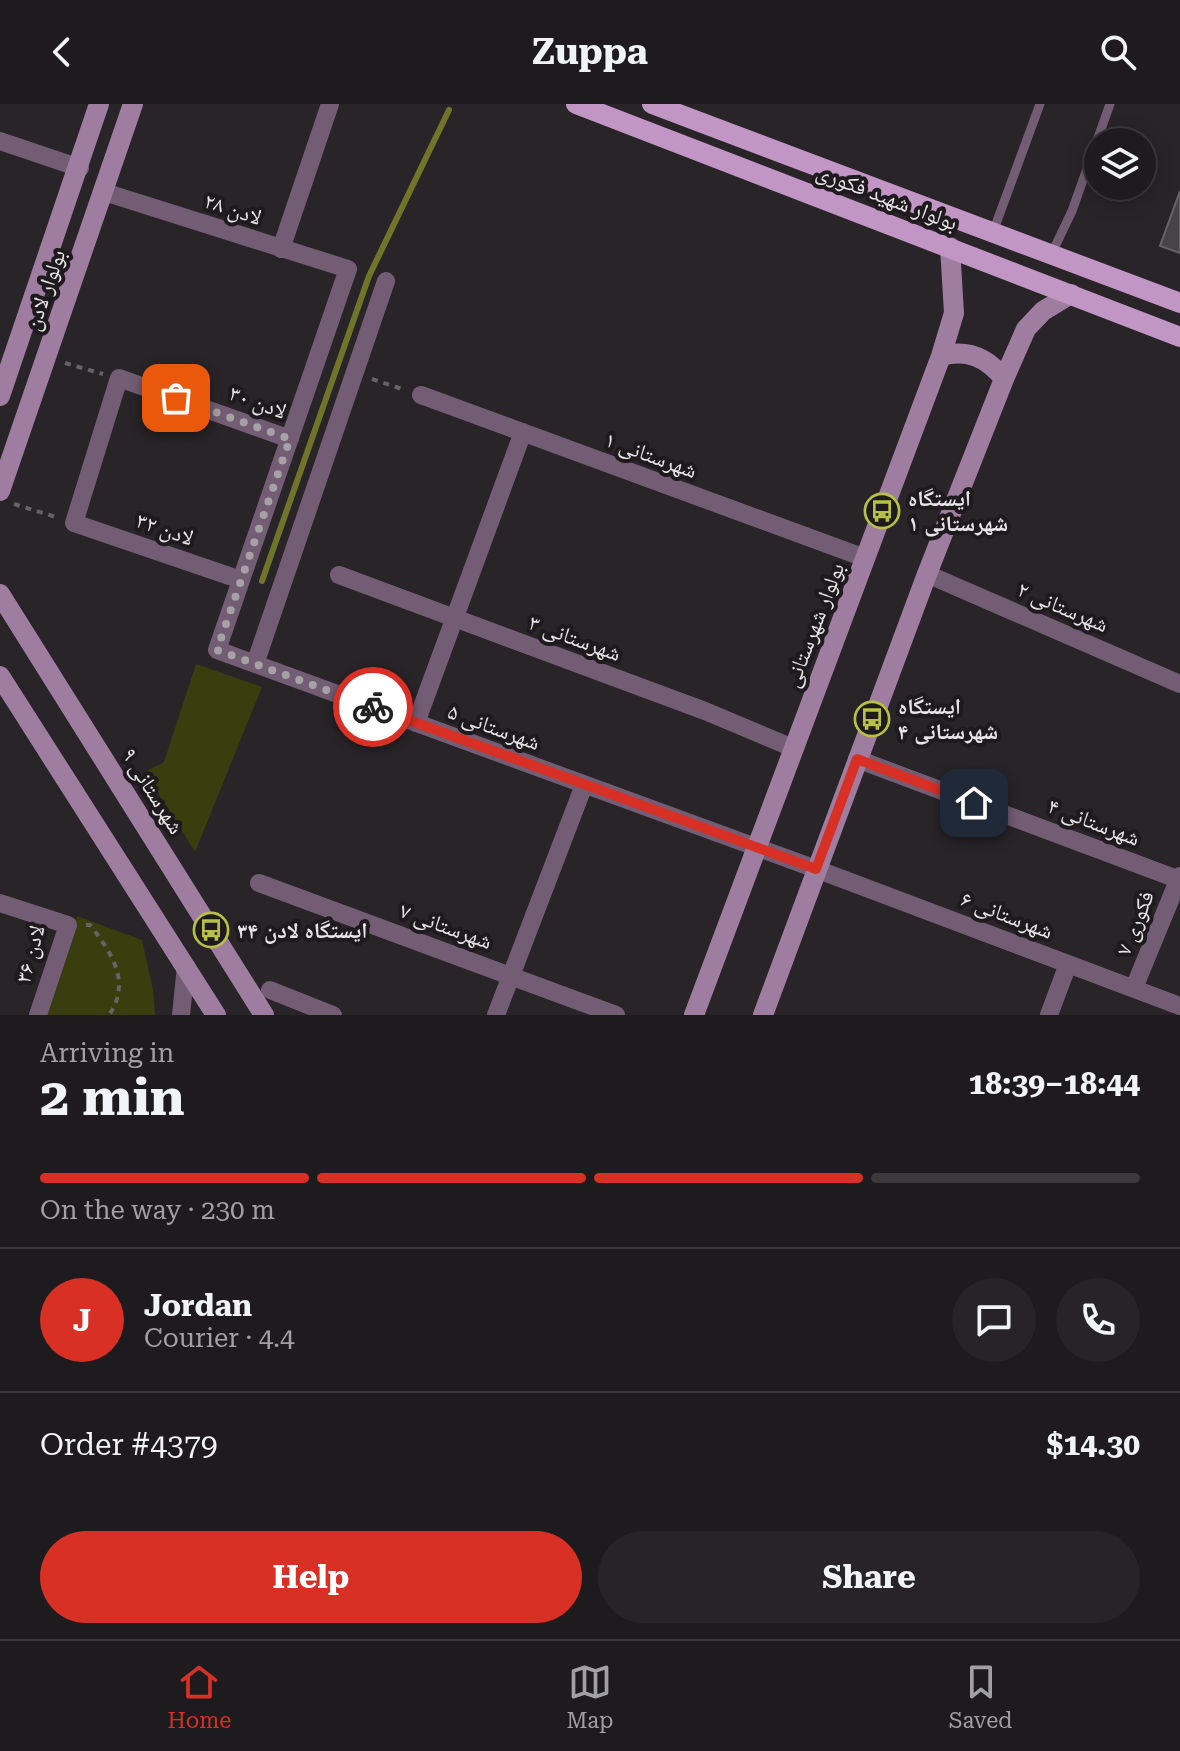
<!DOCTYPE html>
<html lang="en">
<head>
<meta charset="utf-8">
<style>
  :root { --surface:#1e1b1e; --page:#262427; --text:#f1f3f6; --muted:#a1a1a4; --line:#3c393c; --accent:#d93025 }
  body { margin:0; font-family:"Roboto Serif","Noto Naskh Arabic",serif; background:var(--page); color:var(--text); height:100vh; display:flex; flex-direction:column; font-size:30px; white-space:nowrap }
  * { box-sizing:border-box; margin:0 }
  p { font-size:26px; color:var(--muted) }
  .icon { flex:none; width:44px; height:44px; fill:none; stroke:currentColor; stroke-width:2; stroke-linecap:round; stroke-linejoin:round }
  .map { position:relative; height:911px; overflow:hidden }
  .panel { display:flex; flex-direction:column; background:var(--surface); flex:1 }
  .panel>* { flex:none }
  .fabs { position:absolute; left:1084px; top:24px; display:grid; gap:16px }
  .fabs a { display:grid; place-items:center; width:72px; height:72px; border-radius:50%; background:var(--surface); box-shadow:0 4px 20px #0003,0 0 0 2px var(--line); font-size:40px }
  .pin { position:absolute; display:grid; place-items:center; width:68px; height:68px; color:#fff; margin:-34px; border-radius:16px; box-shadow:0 4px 12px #0006 }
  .courier { position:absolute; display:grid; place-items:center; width:80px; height:80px; margin:-40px; border:6px solid #d93025; border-radius:50%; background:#fff; color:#222; box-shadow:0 2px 10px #0007 }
  .overview em { font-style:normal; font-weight:700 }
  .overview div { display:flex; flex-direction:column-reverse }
  .overview { display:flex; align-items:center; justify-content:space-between; height:136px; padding:0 40px }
  h1 { font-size:52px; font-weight:700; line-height:60px }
  .bar { display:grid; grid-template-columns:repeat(4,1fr); gap:12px 8px; align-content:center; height:96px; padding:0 40px }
  .bar i { height:10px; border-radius:6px; background:var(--line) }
  .bar .selected { background:var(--accent) }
  .bar p { grid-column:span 4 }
  .line { display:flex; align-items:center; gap:20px; padding:0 40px; border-top:2px solid var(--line) }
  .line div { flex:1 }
  .round { display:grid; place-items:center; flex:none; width:84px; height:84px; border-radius:42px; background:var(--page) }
  .button { display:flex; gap:16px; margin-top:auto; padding:16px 40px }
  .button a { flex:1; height:92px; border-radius:48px; background:var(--accent); color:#fff; font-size:32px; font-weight:700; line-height:92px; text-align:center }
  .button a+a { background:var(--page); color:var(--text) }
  header { display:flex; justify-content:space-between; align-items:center; height:104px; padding:0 40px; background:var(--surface); font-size:36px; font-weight:700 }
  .tab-bar { display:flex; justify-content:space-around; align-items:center; height:112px; border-top:2px solid var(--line); background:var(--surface); font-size:22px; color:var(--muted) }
  .tab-bar a { display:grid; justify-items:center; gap:4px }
  .tab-bar .selected { color:var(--accent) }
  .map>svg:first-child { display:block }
  .green { fill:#3a3d0e }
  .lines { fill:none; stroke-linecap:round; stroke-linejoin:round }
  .stream { stroke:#70752a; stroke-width:6 }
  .building { fill:#484348; stroke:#676267; stroke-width:2 }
  .path { stroke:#666266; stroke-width:4; stroke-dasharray:6 6; stroke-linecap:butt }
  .lane { stroke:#735d74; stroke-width:9 }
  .street { stroke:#735d74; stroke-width:18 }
  .secondary { stroke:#9f7da1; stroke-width:20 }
  .primary { stroke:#c195c4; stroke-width:20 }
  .done { stroke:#a5a1a5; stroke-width:8; stroke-dasharray:0 14.4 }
  .route { stroke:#d93025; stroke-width:10 }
  .labels { text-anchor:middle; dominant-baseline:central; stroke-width:8; stroke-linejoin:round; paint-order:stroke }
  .street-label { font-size:22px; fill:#e8e5e8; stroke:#1e1a1e }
  .poi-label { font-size:22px; font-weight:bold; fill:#e8e5e8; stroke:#1e1a1e; text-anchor:start }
</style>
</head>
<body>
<header><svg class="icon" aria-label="back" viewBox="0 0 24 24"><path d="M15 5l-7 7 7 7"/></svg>Zuppa<svg class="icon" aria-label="search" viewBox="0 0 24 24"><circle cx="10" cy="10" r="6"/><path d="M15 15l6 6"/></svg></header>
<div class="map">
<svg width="1180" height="911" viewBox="0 0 1180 911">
  <rect width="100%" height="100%" fill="#282428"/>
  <!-- green -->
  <path class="green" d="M196 560 262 583 195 748 145 668 164 658Z
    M77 812 142 836 153 885 155 911H43Z"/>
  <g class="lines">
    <!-- stream -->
    <path class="stream" d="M262 477 369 172 449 6"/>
  </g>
  <!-- building -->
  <path class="building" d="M1180 87V149L1160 142Z"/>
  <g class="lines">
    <!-- path -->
    <path class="path" d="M65 259 103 270
      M372 275 405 286
      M14 400 59 414
      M86 821H90C111 848 132 878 109 911"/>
    <!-- lane -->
    <path class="lane" d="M993 128 1040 0
      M1051 151 1072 107 1110 0"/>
    <!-- street -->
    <path class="street" d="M0 37 80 64
      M104 88 348 165 217 546 816 765 1180 902
      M281 145 330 0
      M421 291 865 454
      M927 470 1180 580
      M339 471 705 607 793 644
      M241 476 74 419 119 274 290 335
      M255 560 386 177
      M416 619 523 328
      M857 655 1180 776
      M259 779 616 911
      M0 799 68 821 38 911
      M1134 884 1180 772
      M270 886 333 911
      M181 911 186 862
      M496 911 584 681
      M1049 911 1068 860"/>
    <!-- secondary -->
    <path class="secondary" d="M941 252C967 245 987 253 1004 275
      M0 292 99 0
      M0 387 133 0
      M0 490 264 911
      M0 572 216 911
      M694 911 941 252 954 209 950 143
      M763 911 927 470 1004 275 1026 225 1043 207 1071 190"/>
    <!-- primary -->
    <path class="primary" d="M576 0 1180 233
      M652 0 1180 199"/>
  </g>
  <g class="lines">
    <!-- done -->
    <path class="done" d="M176 294 290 335 217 546 373 603"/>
    <!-- route -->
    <path class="route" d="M373 603 816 765 857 655 974 699"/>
  </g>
  <!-- icons -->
  <defs>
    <g id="bus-ring" transform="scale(1.8)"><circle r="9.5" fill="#1e1a1e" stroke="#b9c046" stroke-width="1.5"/><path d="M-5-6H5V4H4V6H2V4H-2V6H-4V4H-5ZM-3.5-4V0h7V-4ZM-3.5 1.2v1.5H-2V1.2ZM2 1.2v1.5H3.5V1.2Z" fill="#b9c046"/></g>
  </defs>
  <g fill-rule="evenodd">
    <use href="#bus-ring" x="882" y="407"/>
    <use href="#bus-ring" x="872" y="615"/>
    <use href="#bus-ring" x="211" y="826"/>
  </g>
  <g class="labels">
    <!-- street labels -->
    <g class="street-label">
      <text transform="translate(887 93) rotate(21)">بولوار شهید فکوری</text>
      <text transform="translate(233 105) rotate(18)">لادن ۲۸</text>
      <text transform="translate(45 186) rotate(-71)">بولوار لادن</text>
      <text transform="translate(258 298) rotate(20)">لادن ۳۰</text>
      <text transform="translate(651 351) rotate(20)">شهرستانی ۱</text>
      <text transform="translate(165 425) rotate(19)">لادن ۳۲</text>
      <text transform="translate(1063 503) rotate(23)">شهرستانی ۲</text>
      <text transform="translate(814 521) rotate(-69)">بولوار شهرستانی</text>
      <text transform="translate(575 534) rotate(20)">شهرستانی ۳</text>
      <text transform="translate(494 623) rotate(20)">شهرستانی ۵</text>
      <text transform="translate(153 687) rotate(58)">شهرستانی ۹</text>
      <text transform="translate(1094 718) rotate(21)">شهرستانی ۴</text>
      <text transform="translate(1007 811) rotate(21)">شهرستانی ۶</text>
      <text transform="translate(1135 819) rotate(-68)">فکوری ۷</text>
      <text transform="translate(446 822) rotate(20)">شهرستانی ۷</text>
      <text transform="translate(30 850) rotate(-75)">لادن ۳۶</text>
    </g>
    <!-- poi labels -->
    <g class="poi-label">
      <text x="908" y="394">ایستگاه<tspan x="908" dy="25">شهرستانی ۱</tspan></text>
      <text x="898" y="602">ایستگاه<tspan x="898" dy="25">شهرستانی ۴</tspan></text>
      <text x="237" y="826">ایستگاه لادن ۳۴</text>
    </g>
  </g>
</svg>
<div class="fabs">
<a><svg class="icon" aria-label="layers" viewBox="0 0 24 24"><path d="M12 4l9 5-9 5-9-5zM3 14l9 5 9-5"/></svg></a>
</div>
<div class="pin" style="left:176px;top:294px;background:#ea580c"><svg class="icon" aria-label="bag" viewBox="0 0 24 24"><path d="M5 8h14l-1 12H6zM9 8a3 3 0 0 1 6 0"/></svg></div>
<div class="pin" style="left:974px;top:699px;background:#1f2937"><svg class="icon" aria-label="home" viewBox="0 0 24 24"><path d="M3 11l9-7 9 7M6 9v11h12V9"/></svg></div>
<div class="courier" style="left:373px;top:603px"><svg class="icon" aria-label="bike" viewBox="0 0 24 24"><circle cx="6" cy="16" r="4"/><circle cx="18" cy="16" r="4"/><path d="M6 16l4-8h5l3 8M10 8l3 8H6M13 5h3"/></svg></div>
</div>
<section class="panel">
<div class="overview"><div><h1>2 min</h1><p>Arriving in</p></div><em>18:39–18:44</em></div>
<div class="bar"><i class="selected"></i><i class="selected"></i><i class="selected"></i><i></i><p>On the way · 230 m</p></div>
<div class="line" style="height:144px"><b class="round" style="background:var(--accent);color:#fff">J</b><div><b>Jordan</b><p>Courier · 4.4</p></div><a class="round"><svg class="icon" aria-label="chat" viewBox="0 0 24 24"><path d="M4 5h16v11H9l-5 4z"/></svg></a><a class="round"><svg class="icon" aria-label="phone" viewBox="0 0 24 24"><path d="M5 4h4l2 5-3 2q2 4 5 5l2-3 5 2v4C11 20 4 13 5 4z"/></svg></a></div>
<div class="line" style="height:104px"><div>Order #4379</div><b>$14.30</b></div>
<div class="button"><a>Help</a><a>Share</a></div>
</section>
<nav class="tab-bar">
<a class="selected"><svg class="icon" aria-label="home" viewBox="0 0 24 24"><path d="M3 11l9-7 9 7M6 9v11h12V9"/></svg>Home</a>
<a><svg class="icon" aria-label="map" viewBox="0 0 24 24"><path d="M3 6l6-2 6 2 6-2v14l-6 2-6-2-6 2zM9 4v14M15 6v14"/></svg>Map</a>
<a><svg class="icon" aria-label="saved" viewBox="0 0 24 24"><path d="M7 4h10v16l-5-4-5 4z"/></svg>Saved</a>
</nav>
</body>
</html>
